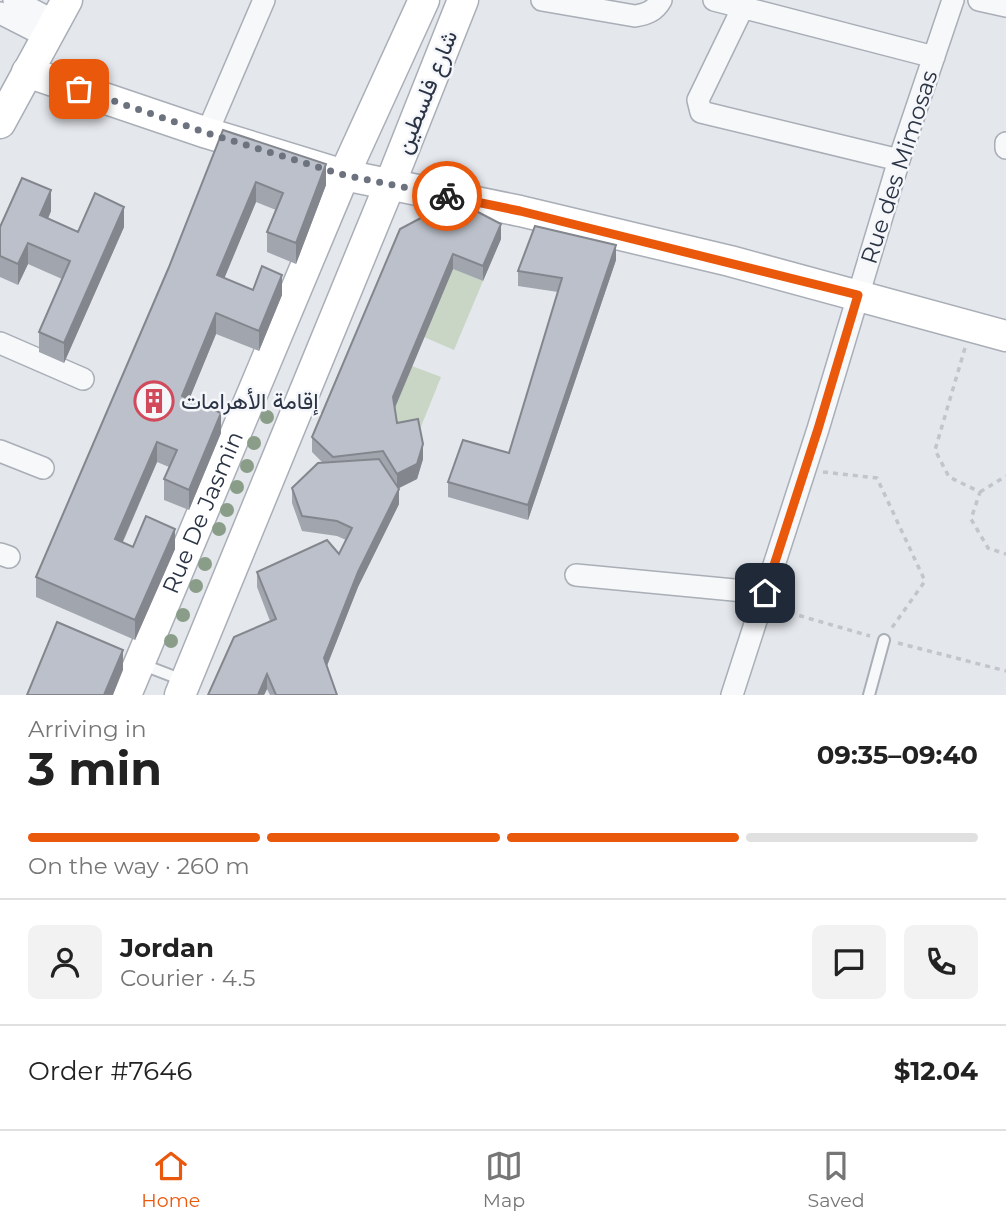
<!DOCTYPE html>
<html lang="en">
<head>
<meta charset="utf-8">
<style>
  :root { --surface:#fff; --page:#f2f2f2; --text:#222; --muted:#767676; --line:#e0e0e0; --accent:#ea580c }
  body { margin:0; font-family:Montserrat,Vazirmatn,sans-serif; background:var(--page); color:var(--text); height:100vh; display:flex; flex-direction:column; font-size:26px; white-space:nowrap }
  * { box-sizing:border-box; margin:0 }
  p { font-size:23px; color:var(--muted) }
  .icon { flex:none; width:38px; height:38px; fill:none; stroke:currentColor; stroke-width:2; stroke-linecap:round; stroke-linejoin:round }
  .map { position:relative; height:695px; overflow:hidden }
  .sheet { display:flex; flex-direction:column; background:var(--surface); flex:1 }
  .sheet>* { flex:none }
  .pin { position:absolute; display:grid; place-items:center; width:60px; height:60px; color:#fff; margin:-30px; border-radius:14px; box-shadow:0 4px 10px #0006 }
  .courier { position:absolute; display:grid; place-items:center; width:70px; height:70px; margin:-35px; border:5px solid #ea580c; border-radius:50%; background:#fff; color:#222; box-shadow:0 2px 9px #0007 }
  .headline em { font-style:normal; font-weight:700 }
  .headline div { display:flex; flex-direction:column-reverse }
  .headline { display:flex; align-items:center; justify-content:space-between; height:119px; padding:0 28px }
  h1 { font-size:46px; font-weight:700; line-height:52px }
  .bar { display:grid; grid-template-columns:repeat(4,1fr); gap:10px 7px; align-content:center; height:84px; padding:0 28px }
  .bar i { height:9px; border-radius:5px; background:var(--line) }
  .bar .active { background:var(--accent) }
  .bar p { grid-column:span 4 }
  .line { display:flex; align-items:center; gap:18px; padding:0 28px; border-top:2px solid var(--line) }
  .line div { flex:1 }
  .round { display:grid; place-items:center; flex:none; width:74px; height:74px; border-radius:10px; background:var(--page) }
  .tabs { display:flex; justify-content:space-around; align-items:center; height:98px; border-top:2px solid var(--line); background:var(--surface); font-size:19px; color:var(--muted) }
  .tabs a { display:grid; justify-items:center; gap:4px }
  .tabs .active { color:var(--accent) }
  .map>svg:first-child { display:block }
  .garden { fill:#c9d6c5 }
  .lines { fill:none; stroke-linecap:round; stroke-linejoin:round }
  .lane-casing { stroke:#a9aeb7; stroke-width:14 }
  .street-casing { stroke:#a9aeb7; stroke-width:24 }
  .secondary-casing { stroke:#a9aeb7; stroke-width:33 }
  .path { stroke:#c2c5cb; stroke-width:3.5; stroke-dasharray:5 5; stroke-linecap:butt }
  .lane { stroke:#f7f8fa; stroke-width:10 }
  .street { stroke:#f7f8fa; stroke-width:21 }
  .secondary { stroke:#fff; stroke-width:30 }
  .tree { fill:#899d89 }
  .wall { fill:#a1a5ae }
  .shaded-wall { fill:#83868d }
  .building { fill:#bbc0ca; stroke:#83868d; stroke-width:2 }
  .done { stroke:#6c737f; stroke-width:7; stroke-dasharray:0 12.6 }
  .route { stroke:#ea580c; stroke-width:9 }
  .labels { text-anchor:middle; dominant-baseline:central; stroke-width:5; stroke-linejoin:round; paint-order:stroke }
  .street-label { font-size:23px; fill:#2b3445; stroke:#f4f6f9 }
  .poi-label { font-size:23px; fill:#2b3445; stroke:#f4f6f9; text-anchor:start }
</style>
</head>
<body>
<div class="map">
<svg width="1006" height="695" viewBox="0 0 1006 695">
  <rect width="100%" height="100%" fill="#e4e7ec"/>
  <!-- garden -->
  <path class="garden" d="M453 269 483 281 454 350 424 337Z
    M412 366 441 377 418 434 397 438 393 412Z"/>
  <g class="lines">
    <!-- lane casing -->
    <g class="lane-casing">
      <path id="lane" d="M141 664 185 681
        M869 695 884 640"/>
    </g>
    <!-- street casing -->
    <g class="street-casing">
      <path id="street" d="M14 0 56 22
        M542 0 635 16C647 14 655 11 661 0
        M714 0 934 57
        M979 0 1006 6
        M743 7 698 100 701 112 899 160
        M0 13 47 37
        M207 133 264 0
        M1006 143V148
        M0 343 83 379
        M0 451 43 468
        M0 554 9 557
        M576 575 765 593
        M732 695 818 429 899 160 953 0"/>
    </g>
    <!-- secondary casing -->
    <g class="secondary-casing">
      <g id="secondary">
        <path d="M27 72 207 133 344 175 520 211 730 261 1006 336"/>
        <path d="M0 123 67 0"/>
        <path id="s1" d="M126 695 344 175 424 0"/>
        <path d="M180 695 390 184 463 0"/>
      </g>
    </g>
    <!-- path -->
    <path class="path" d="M965 348 935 450 949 477 980 492 971 519 988 548 1006 554
      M823 472 877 478 925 581 891 629
      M980 492 1006 476
      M780 610 870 636
      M898 643 1006 671"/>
    <!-- lane -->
    <use href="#lane" class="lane"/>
    <!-- street -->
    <use href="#street" class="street"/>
    <!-- secondary -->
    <use href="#secondary" class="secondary"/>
  </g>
  <!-- trees -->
  <g class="tree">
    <circle cx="267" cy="417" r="7"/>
    <circle cx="254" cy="443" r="7"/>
    <circle cx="247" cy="466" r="7"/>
    <circle cx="237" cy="487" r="7"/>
    <circle cx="227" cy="510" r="7"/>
    <circle cx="219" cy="529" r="7"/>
    <circle cx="205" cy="564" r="7"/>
    <circle cx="196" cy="586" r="7"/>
    <circle cx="183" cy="615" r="7"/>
    <circle cx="171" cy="641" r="7"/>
  </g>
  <!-- wall -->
  <path class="wall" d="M223 130 326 185 296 264 267 252V232L276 210 256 202 224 278 253 290 282 295 259 351 216 334 189 399 221 433 189 510 164 500V479L169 467 157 462 123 542 133 547 175 549 135 640 36 597V577L169 267Z
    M51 211 48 219 78 232 124 227 64 363 39 352V332L62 279 28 264 18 285 0 277V227Z
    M400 229 501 239 483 281 453 269 395 408 397 423 423 459 417 479 399 488V504L358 587 327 666 337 695H270L267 689 264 695H208L270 621 257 587V572L339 554 346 540 337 536 302 531 292 503V488L323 463 312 452V437Z
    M616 260 528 520 448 497V482L509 453 558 292 518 286V271Z"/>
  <!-- shaded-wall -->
  <path class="shaded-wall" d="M326 164V185L296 264V243Z
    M256 182V202L217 296V275Z
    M51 190V211L40 236V215Z
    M124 207V227L64 363V343Z
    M501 224V239L483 281V266Z
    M28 243V264L18 285V264Z
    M616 245V260L528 520V505Z
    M453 254V269L393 412V397Z
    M282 275V295L259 351V331Z
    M216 313V334L182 417V396Z
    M221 413V433L189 510V490Z
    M157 442V462L115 559V539Z
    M423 444V459L417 479 397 489V474Z
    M399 489V504L358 587 324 673V658L358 572Z
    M175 529V549L135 640V620Z
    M123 650V670L113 695H104Z
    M267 674V689L264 695H258Z"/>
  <!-- building -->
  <path class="building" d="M223 130 326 164 296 243 267 232 283 193 256 182 217 275 253 290 262 266 282 275 259 331 216 313 182 396 221 413 189 490 164 479 177 450 157 442 115 539 133 547 146 516 175 529 135 620 36 577 169 267Z
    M22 178 51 190 40 215 78 232 95 193 124 207 64 343 39 332 70 261 28 243 18 264 0 256V227Z
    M455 200 501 224 483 266 453 254 393 397 397 423 418 419 423 444 417 464 397 474 383 451 333 457 312 437 400 229Z
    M535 226 616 245 528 505 448 482 463 440 509 453 562 278 518 271Z
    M379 459 399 489 358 572 324 658 337 695H276L267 674 258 695H208L234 637 276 619 257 572 327 540 339 554 352 528 337 521 302 516 292 488 318 463Z
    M57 622 123 650 104 695H27Z"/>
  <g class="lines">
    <!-- done -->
    <path class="done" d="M79 89 207 133 344 175 447 196"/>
    <!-- route -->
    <path class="route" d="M447 196 520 211 858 295 818 429 765 593"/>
  </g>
  <!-- icons -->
  <defs>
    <g id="building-ring" transform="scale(2.0125)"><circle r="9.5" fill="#f4f6f9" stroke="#d1495b" stroke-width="1.5"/><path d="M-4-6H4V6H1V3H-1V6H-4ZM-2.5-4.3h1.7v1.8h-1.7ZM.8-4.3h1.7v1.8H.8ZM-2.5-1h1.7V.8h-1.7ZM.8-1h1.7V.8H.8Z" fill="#d1495b"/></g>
  </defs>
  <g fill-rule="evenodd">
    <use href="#building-ring" x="154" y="401"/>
  </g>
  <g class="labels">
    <!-- street labels -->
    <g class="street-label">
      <text transform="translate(426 92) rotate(-68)">شارع فلسطين</text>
      <text transform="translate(899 167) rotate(-72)">Rue des Mimosas</text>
      <text stroke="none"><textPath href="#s1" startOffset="198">Rue De Jasmin</textPath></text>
    </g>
    <!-- poi labels -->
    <g class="poi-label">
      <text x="181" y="401">إقامة الأهرامات</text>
    </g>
  </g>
</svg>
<div class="pin" style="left:79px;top:89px;background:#ea580c"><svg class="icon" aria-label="bag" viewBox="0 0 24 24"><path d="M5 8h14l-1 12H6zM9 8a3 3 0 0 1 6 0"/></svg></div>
<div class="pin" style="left:765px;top:593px;background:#1f2937"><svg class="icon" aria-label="home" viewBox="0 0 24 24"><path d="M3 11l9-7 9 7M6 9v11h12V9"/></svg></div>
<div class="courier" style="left:447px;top:196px"><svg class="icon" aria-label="bike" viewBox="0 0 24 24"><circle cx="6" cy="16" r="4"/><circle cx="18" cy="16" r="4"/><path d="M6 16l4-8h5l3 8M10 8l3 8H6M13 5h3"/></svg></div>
</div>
<section class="sheet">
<div class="headline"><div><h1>3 min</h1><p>Arriving in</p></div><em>09:35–09:40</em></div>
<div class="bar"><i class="active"></i><i class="active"></i><i class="active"></i><i></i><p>On the way · 260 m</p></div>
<div class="line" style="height:126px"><a class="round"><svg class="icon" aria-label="person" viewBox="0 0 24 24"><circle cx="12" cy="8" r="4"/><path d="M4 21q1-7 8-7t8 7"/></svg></a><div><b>Jordan</b><p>Courier · 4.5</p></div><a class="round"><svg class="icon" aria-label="chat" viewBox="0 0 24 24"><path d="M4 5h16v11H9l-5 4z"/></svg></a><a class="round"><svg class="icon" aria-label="phone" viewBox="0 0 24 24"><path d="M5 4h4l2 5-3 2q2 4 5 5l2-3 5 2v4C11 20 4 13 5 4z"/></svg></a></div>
<div class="line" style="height:91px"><div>Order #7646</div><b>$12.04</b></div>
</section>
<nav class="tabs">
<a class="active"><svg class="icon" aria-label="home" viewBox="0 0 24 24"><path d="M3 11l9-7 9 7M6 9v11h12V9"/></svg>Home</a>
<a><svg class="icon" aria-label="map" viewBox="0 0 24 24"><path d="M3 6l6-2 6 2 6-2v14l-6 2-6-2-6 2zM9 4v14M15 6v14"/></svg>Map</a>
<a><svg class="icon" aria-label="saved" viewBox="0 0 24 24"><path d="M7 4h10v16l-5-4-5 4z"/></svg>Saved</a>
</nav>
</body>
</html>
